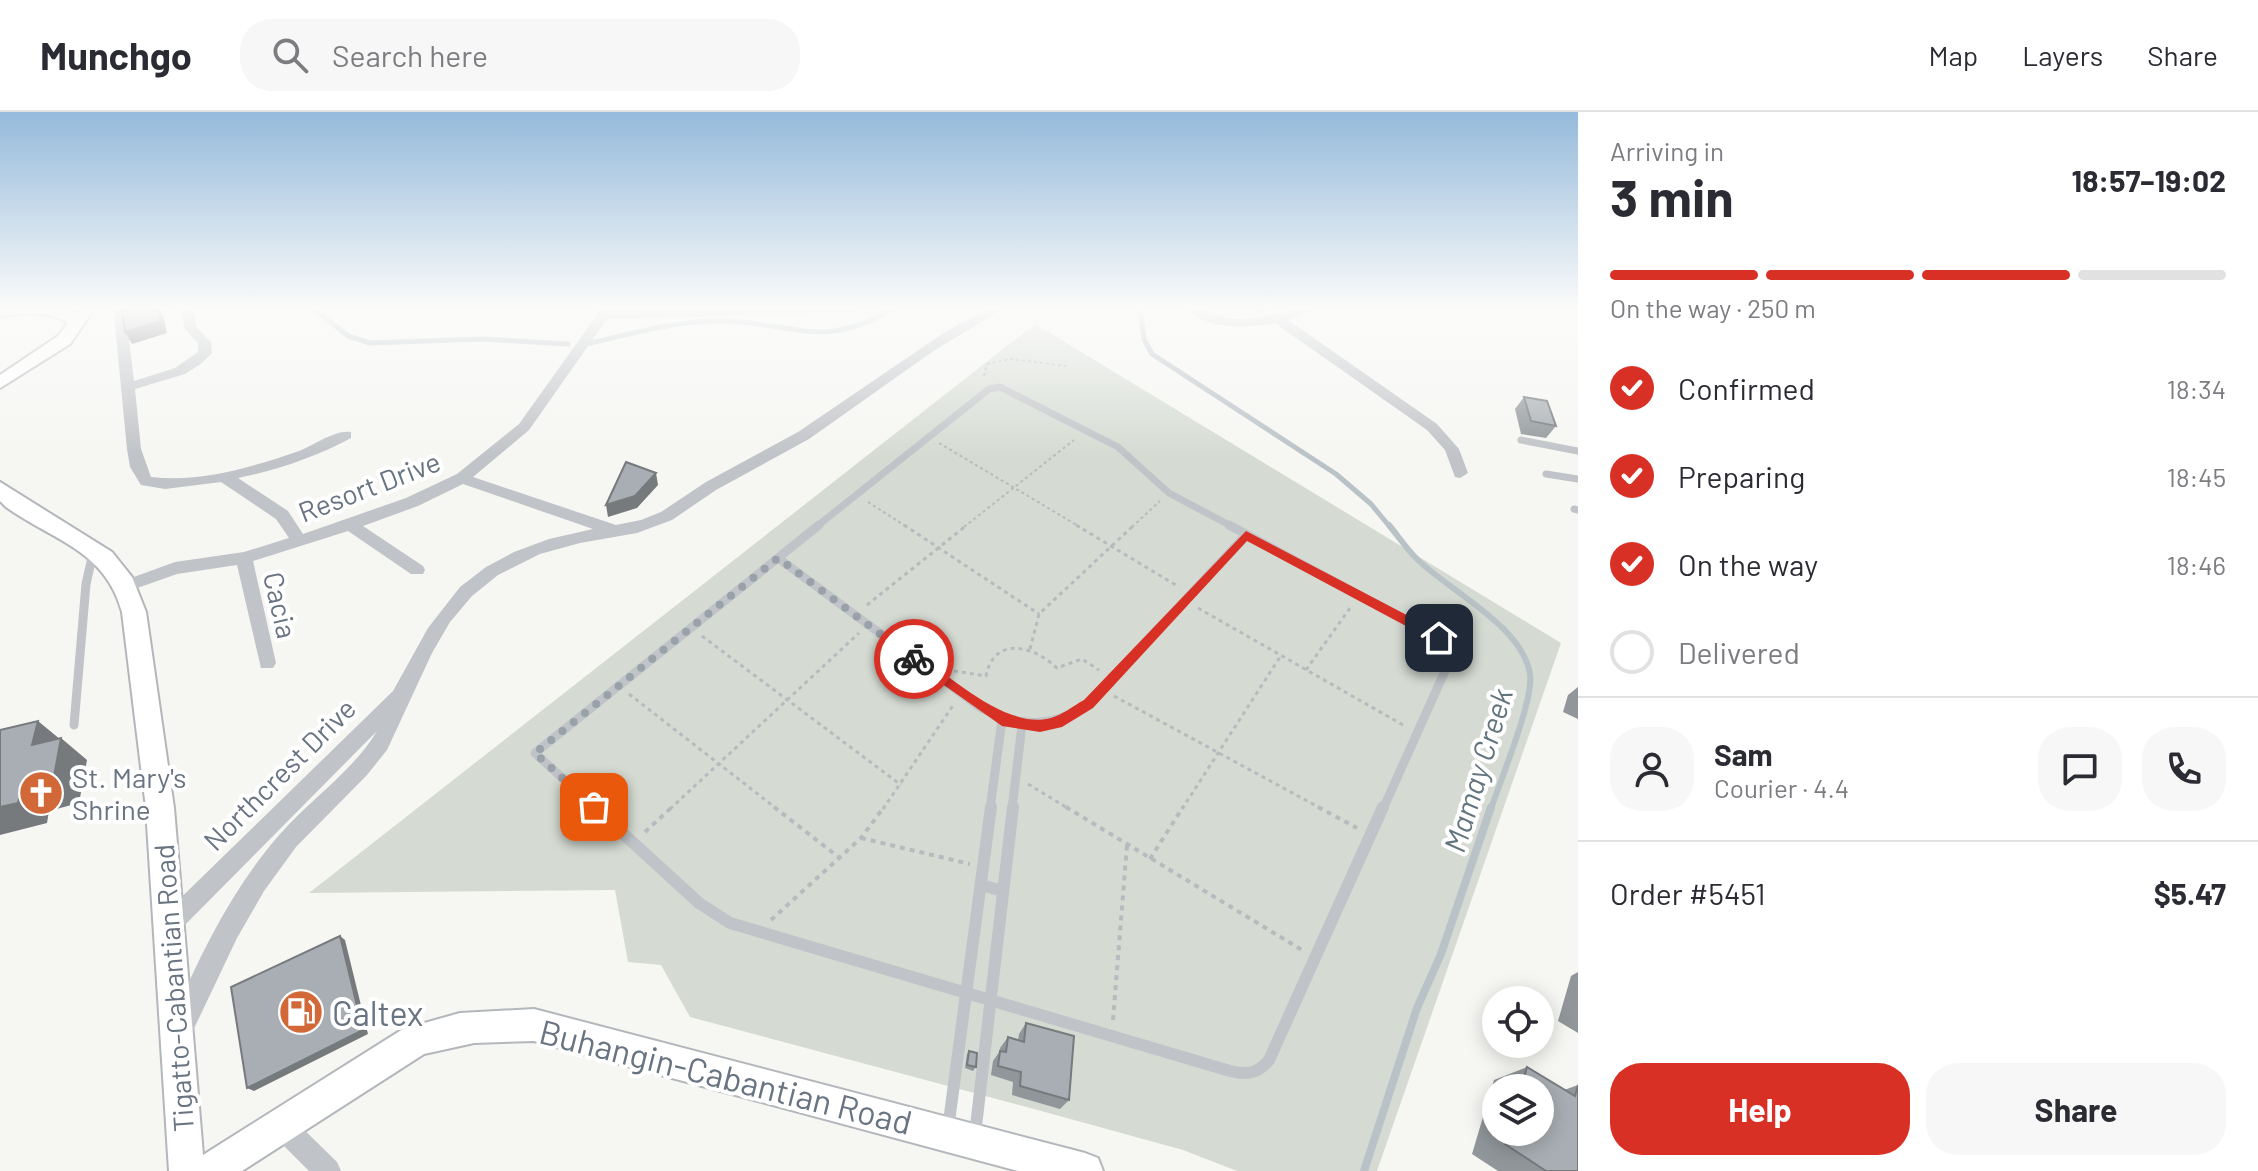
<!DOCTYPE html>
<html lang="en">
<head>
<meta charset="utf-8">
<style>
  :root { --surface:#fff; --page:#f7f7f7; --text:#2b2b33; --muted:#7c7c81; --line:#e1e1e2; --accent:#d93025 }
  body { margin:0; font-family:Barlow,sans-serif; background:var(--page); color:var(--text); height:100vh; display:flex; flex-direction:column; font-size:30px; white-space:nowrap }
  * { box-sizing:border-box; margin:0 }
  p { font-size:26px; color:var(--muted) }
  .icon { flex:none; width:44px; height:44px; fill:none; stroke:currentColor; stroke-width:2; stroke-linecap:round; stroke-linejoin:round }
  .map { position:relative; flex:1; overflow:hidden }
  .sheet { display:flex; flex-direction:column; background:var(--surface); width:680px }
  .sheet>* { flex:none }
  .tools { position:absolute; left:1482px; top:874px; display:grid; gap:16px }
  .tools a { display:grid; place-items:center; width:72px; height:72px; border-radius:50%; background:var(--surface); box-shadow:0 4px 20px #0003; font-size:40px }
  .pin { position:absolute; display:grid; place-items:center; width:68px; height:68px; color:#fff; margin:-34px; border-radius:16px; box-shadow:0 4px 12px #0006 }
  .courier { position:absolute; display:grid; place-items:center; width:80px; height:80px; margin:-40px; border:6px solid #d93025; border-radius:50%; background:#fff; color:#222; box-shadow:0 2px 10px #0007 }
  .summary em { font-style:normal; font-weight:700 }
  .summary div { display:flex; flex-direction:column-reverse }
  .summary { display:flex; align-items:center; justify-content:space-between; height:136px; padding:0 32px }
  h1 { font-size:52px; font-weight:700; line-height:60px }
  .bar { display:grid; grid-template-columns:repeat(4,1fr); gap:12px 8px; align-content:center; height:96px; padding:0 32px }
  .bar i { height:10px; border-radius:6px; background:var(--line) }
  .bar .selected { background:var(--accent) }
  .bar p { grid-column:span 4 }
  .line { display:flex; align-items:center; gap:20px; padding:0 32px; border-top:2px solid var(--line) }
  .line div { flex:1 }
  .round { display:grid; place-items:center; flex:none; width:84px; height:84px; border-radius:32px; background:var(--page) }
  ol { padding:0 32px; list-style:none }
  li { display:flex; align-items:center; gap:24px; height:88px }
  li p { margin-inline-start:auto }
  li .icon { padding:8px; border-radius:50%; background:var(--accent); color:#fff; stroke-width:4 }
  li:last-child { color:var(--muted) }
  li i { width:44px; height:44px; border:4px solid var(--line); border-radius:50% }
  .button { display:flex; gap:16px; margin-top:auto; padding:16px 32px }
  .button a { flex:1; height:92px; border-radius:32px; background:var(--accent); color:#fff; font-size:32px; font-weight:700; line-height:92px; text-align:center }
  .button a+a { background:var(--page); color:var(--text) }
  header { display:flex; align-items:center; gap:48px; box-sizing:border-box; height:112px; padding:0 40px; background:var(--surface); border-bottom:2px solid var(--line) }
  header strong { font-size:38px }
  nav { display:flex; gap:44px; margin-inline-start:auto; font-size:28px }
  .search { width:560px; height:72px; background:var(--page); display:flex; align-items:center; gap:20px; box-sizing:border-box; padding:0 28px; border-radius:32px; color:var(--muted); font-size:30px }
  main { display:flex; flex:1; min-height:0 }
  .map>svg:first-child { display:block }
  .green { fill:#d5dbd3 }
  .lines { fill:none; stroke-linecap:round; stroke-linejoin:round }
  .stream-far2 { stroke:#b9c2c7; stroke-width:5 }
  .stream-far1 { stroke:#b9c2c7; stroke-width:6 }
  .stream { stroke:#b9c2c7; stroke-width:8 }
  .secondary-casing { stroke:#b3b7bb; stroke-width:4 }
  .path-far2 { stroke:#b8babd; stroke-width:2; stroke-dasharray:3 3; stroke-linecap:butt }
  .path-far1 { stroke:#b8babd; stroke-width:3; stroke-dasharray:4 4; stroke-linecap:butt }
  .path { stroke:#b8babd; stroke-width:4; stroke-dasharray:5 5; stroke-linecap:butt }
  .lane-far2 { stroke:#c0c3c7; stroke-width:7 }
  .lane-far1 { stroke:#c0c3c7; stroke-width:9 }
  .lane { stroke:#c0c3c7; stroke-width:12 }
  .street { fill:#c0c3c7; fill-rule:evenodd }
  .secondary { fill:#fff; fill-rule:evenodd }
  .wall { fill:#90969a; fill-rule:evenodd }
  .shaded-wall { fill:#767a7d }
  .building { fill:#a8aeb3; stroke:#767a7d; stroke-width:2 }
  .route { fill:#d93025 }
  .done { stroke:#9aa2a9; stroke-width:8; stroke-dasharray:0 14.4 }
  .labels { text-anchor:middle; dominant-baseline:central; stroke-width:8; stroke-linejoin:round; paint-order:stroke }
  .street-label { font-size:28px; fill:#687481; stroke:#fff }
  .poi-label { font-size:28px; fill:#687481; stroke:#fff; text-anchor:start }
  .water-label { font-size:30px; font-style:italic; fill:#63757e; stroke:#fff }
  .near-poi-label { font-size:34px; fill:#687481; stroke:#fff; text-anchor:start }
  .near-street-label { font-size:34px; fill:#687481; stroke:#fff }
</style>
</head>
<body>
<header>
<strong>Munchgo</strong>
<div class="search"><svg class="icon" aria-label="search" viewBox="0 0 24 24"><circle cx="10" cy="10" r="6"/><path d="M15 15l6 6"/></svg>Search here</div>
<nav><a>Map</a><a>Layers</a><a>Share</a></nav>
</header>
<main>
<div class="map">
<svg width="1578" height="1059" viewBox="0 0 1578 1059">
  <rect width="100%" height="100%" fill="#f6f6f3"/>
  <!-- green -->
  <path class="green" d="M1035 212 1561 531 1377 1059H1237L1183 1038 1023 994 690 905 661 853 628 850 615 778 309 781Z"/>
  <g class="lines">
    <!-- stream-far2 -->
    <path class="stream-far2" d="M313 196 348 224 370 231 482 227 568 232
      M1140 196 1144 227 1152 242 1336 362 1371 392 1390 415
      M590 231C631 222 674 209 717 209 792 208 820 241 894 196"/>
    <!-- stream-far1 -->
    <path class="stream-far1" d="M1389 413C1398 424 1406 436 1416 446 1447 478 1522 513 1530 562 1534 588 1500 669 1491 697"/>
    <!-- stream -->
    <path class="stream" d="M1364 1059 1417 896 1441 842 1491 695"/>
    <!-- secondary casing -->
    <g class="secondary-casing">
      <path id="secondary" d="M0 196H67L75 201 79 196H95L70 232 0 276V263L58 224 68 211C49 198 22 201 0 204Z
        M0 370 112 440 132 465 146 500 174 696 203 1043 403 917 460 901 534 897 1085 1041 1098 1046 1103 1059H1018L534 929 474 931 424 942 242 1059H169L146 696 122 500C105 438 54 429 6 395L0 389Z"/>
    </g>
    <!-- path-far2 -->
    <path class="path-far2" d="M984 264 987 252 1011 247 1066 254
      M939 331 1080 415
      M868 390 907 415
      M964 415 1074 328
      M1132 415 1160 389"/>
    <!-- path-far1 -->
    <path class="path-far1" d="M904 413 1039 502
      M1076 413 1179 475
      M867 493 967 413
      M1198 496 1403 613
      M702 524 901 673
      M1030 537 1039 502 1134 413
      M1306 558 1350 496
      M954 559 986 564C994 523 1034 534 1057 556L1082 547 1099 558
      M629 582 777 697
      M1114 584 1322 697
      M1028 672 1069 697
      M670 697 859 521
      M883 697 954 592
      M1182 697 1280 545"/>
    <!-- path -->
    <path class="path" d="M774 695 841 747
      M1066 695 1302 838
      M1318 695 1357 716
      M645 720 672 695
      M861 726 970 752
      M1150 747 1183 695
      M771 808 861 726 884 695
      M1113 908 1127 733"/>
    <!-- lane-far2 -->
    <path class="lane-far2" d="M1521 328 1578 339
      M1546 362 1578 367
      M1574 397 1578 398
      M816 415 989 277 1000 275 1118 335 1169 381 1233 415"/>
    <!-- lane-far1 -->
    <path class="lane-far1" d="M1229 413 1439 526 1449 537V550L1383 697
      M778 446 981 596C1020 615 1051 617 1088 592L1246 423
      M74 613 86 472 93 441
      M596 697 535 641 819 413
      M990 697 1002 608
      M1012 697 1022 613"/>
    <!-- lane -->
    <path class="lane" d="M594 695 699 791 730 811 1230 959C1246 963 1258 962 1269 948L1383 695
      M981 773 1003 779
      M948 1017 991 695
      M975 1023 1013 695"/>
    <!-- street -->
    <path class="street" d="M119 196H131L126 203 134 269 175 256 198 240V231L185 217 180 196H192L197 216 211 230 212 241 202 251 185 262 135 277 141 337 151 365C200 371 253 355 299 339 314 333 336 317 351 320V326C316 345 277 358 238 366L288 399 303 422 406 386 457 362 519 312 597 203V196H609V199L859 196 853 200 607 207 529 318 473 365 616 413 641 408 661 400 706 370 798 320 945 220 989 196H1004L932 240 809 327 716 378 672 408 637 421 580 431 540 442 498 463 472 484 450 510 432 541 387 638 367 663 296 735 264 779 237 826 190 925 181 928 172 925 169 916C197 848 232 776 281 721 312 686 353 659 377 619L176 822 168 825 160 822 157 814 160 806 393 579 428 516 460 475 486 455 514 440 549 427 593 417 463 372 418 394 363 414 423 454 425 458 423 462H411L348 419 253 449 276 551 273 556H261L237 453 177 462 126 480 117 474 120 470 175 450 244 440 289 426 276 407 221 370 165 377 141 373 130 355 127 337 114 203Z
      M1186 196C1203 196 1216 206 1234 207 1264 208 1290 196 1320 196L1288 208 1437 312 1459 337 1468 361 1460 366 1455 365 1445 338 1427 318 1275 211C1246 216 1208 219 1186 196Z
      M282 1001 291 1005 337 1050 341 1059H309L273 1023 269 1014 273 1005Z"/>
    <!-- secondary -->
    <use href="#secondary" class="secondary"/>
  </g>
  <!-- wall -->
  <path class="wall" d="M1254 196H1279L1260 201Z
    M1524 285 1556 314 1546 326 1521 322 1515 297Z
    M1578 575V607L1563 600 1568 583Z
    M1578 860V921L1558 909 1571 864Z
    M1026 911 1069 988 1060 997 1012 983 1013 970 991 963 993 949 1000 939V936L1008 925 1018 928 1019 922Z
    M969 939 976 955 973 959 965 956 967 942Z
    M1527 955 1564 978 1578 973V1059H1498L1472 1042 1494 968ZM1496 976H1540V1020H1496Z"/>
  <!-- shaded-wall -->
  <path class="shaded-wall" d="M157 196H159L163 203 167 221 132 232 125 220Z
    M1263 196H1279L1260 201Z
    M656 361 658 373 637 396 608 405 606 393Z
    M38 609 61 628V626L87 648 79 691 49 699 47 711 0 723V695L32 633Z
    M340 824 345 828 368 922 254 979 247 976Z"/>
  <!-- building -->
  <path class="building" d="M137 196H157L160 209 125 220 122 200Z
    M1524 285 1547 289 1556 314 1531 309Z
    M626 350 656 361 635 384 606 393Z
    M38 609 32 633 61 626 53 670 21 679 18 691 0 695V618Z
    M340 824 363 918 247 976 231 875Z
    M1026 911 1074 924 1069 988 1020 974 1021 960 998 954 1000 939 1006 940 1008 925 1024 930Z
    M969 939 977 941 976 955 967 953Z
    M1527 955 1575 984 1578 973V1059H1546L1505 1032 1509 1020H1540V976H1521Z"/>
  <!-- sky -->
  <linearGradient id="sky" x2="0" y2="1"><stop stop-color="#95badb"/><stop offset="0.57" stop-color="#fbfbfa"/><stop offset="1" stop-color="#fbfbfa" stop-opacity="0"/></linearGradient>
  <rect width="1578" height="344" fill="url(#sky)"/>
  <!-- route -->
  <path class="route" d="M1246 419 1443 522V529H1434L1247 429 1093 596 1062 615 1040 620 1002 614 907 547 909 543H919C952 566 1008 618 1051 606 1062 603 1073 594 1084 588Z"/>
  <g class="lines">
    <!-- done -->
    <path class="done" d="M594 695 535 641 778 446 914 547"/>
  </g>
  <!-- icons -->
  <defs>
    <g id="church-disc" transform="scale(2.3)"><circle r="9.5" fill="#d26737" stroke="#fff"/><path d="M-1.2-6h2.4v3.5h3.3v2.4h-3.3V6h-2.4V-.1h-3.3v-2.4h3.3Z" fill="#fff"/></g>
    <g id="fuel-disc" transform="scale(2.3)"><circle r="9.5" fill="#d26737" stroke="#fff"/><path d="M-5.5-6h7V0h2V4h1.3V-2.5L3-4.5l.8-.8L6-3V5H2.5V1h-1V6h-7ZM-4.2-4.7v3.2H.2V-4.7Z" fill="#fff"/></g>
  </defs>
  <g fill-rule="evenodd">
    <use href="#church-disc" x="41" y="681"/>
    <use href="#fuel-disc" x="301" y="900"/>
  </g>
  <g class="labels">
    <!-- street labels -->
    <g class="street-label">
      <text transform="translate(369 374) rotate(-21)">Resort Drive</text>
      <text transform="translate(281 493) rotate(77)">Cacia</text>
      <text transform="translate(279 662) rotate(-45)">Northcrest Drive</text>
      <text transform="translate(173 876) rotate(-94)">Tigatto-Cabantian Road</text>
    </g>
    <!-- poi labels -->
    <g class="poi-label">
      <text x="72" y="665">St. Mary's<tspan x="72" dy="32">Shrine</tspan></text>
    </g>
    <!-- water labels -->
    <g class="water-label">
      <text transform="translate(1477 658) rotate(-73)">Mamay Creek</text>
    </g>
    <!-- near-poi labels -->
    <g class="near-poi-label">
      <text x="332" y="900">Caltex</text>
    </g>
    <!-- near-street labels -->
    <g class="near-street-label">
      <text transform="translate(726 964) rotate(14)">Buhangin-Cabantian Road</text>
    </g>
  </g>
</svg>
<div class="tools">
<a><svg class="icon" aria-label="locate" viewBox="0 0 24 24"><circle cx="12" cy="12" r="6"/><path d="M12 2v4M12 18v4M2 12h4M18 12h4"/></svg></a>
<a><svg class="icon" aria-label="layers" viewBox="0 0 24 24"><path d="M12 4l9 5-9 5-9-5zM3 14l9 5 9-5"/></svg></a>
</div>
<div class="pin" style="left:594px;top:695px;background:#ea580c"><svg class="icon" aria-label="bag" viewBox="0 0 24 24"><path d="M5 8h14l-1 12H6zM9 8a3 3 0 0 1 6 0"/></svg></div>
<div class="pin" style="left:1439px;top:526px;background:#1f2937"><svg class="icon" aria-label="home" viewBox="0 0 24 24"><path d="M3 11l9-7 9 7M6 9v11h12V9"/></svg></div>
<div class="courier" style="left:914px;top:547px"><svg class="icon" aria-label="bike" viewBox="0 0 24 24"><circle cx="6" cy="16" r="4"/><circle cx="18" cy="16" r="4"/><path d="M6 16l4-8h5l3 8M10 8l3 8H6M13 5h3"/></svg></div>
</div>
<section class="sheet">
<div class="summary"><div><h1>3 min</h1><p>Arriving in</p></div><em>18:57–19:02</em></div>
<div class="bar"><i class="selected"></i><i class="selected"></i><i class="selected"></i><i></i><p>On the way · 250 m</p></div>
<ol>
<li><svg class="icon" aria-label="check" viewBox="0 0 24 24"><path d="M5 12l5 5 9-10"/></svg>Confirmed<p>18:34</p></li>
<li><svg class="icon" aria-label="check" viewBox="0 0 24 24"><path d="M5 12l5 5 9-10"/></svg>Preparing<p>18:45</p></li>
<li><svg class="icon" aria-label="check" viewBox="0 0 24 24"><path d="M5 12l5 5 9-10"/></svg>On the way<p>18:46</p></li>
<li><i></i>Delivered</li>
</ol>
<div class="line" style="height:144px"><a class="round"><svg class="icon" aria-label="person" viewBox="0 0 24 24"><circle cx="12" cy="8" r="4"/><path d="M4 21q1-7 8-7t8 7"/></svg></a><div><b>Sam</b><p>Courier · 4.4</p></div><a class="round"><svg class="icon" aria-label="chat" viewBox="0 0 24 24"><path d="M4 5h16v11H9l-5 4z"/></svg></a><a class="round"><svg class="icon" aria-label="phone" viewBox="0 0 24 24"><path d="M5 4h4l2 5-3 2q2 4 5 5l2-3 5 2v4C11 20 4 13 5 4z"/></svg></a></div>
<div class="line" style="height:104px"><div>Order #5451</div><b>$5.47</b></div>
<div class="button"><a>Help</a><a>Share</a></div>
</section>
</main>
</body>
</html>
